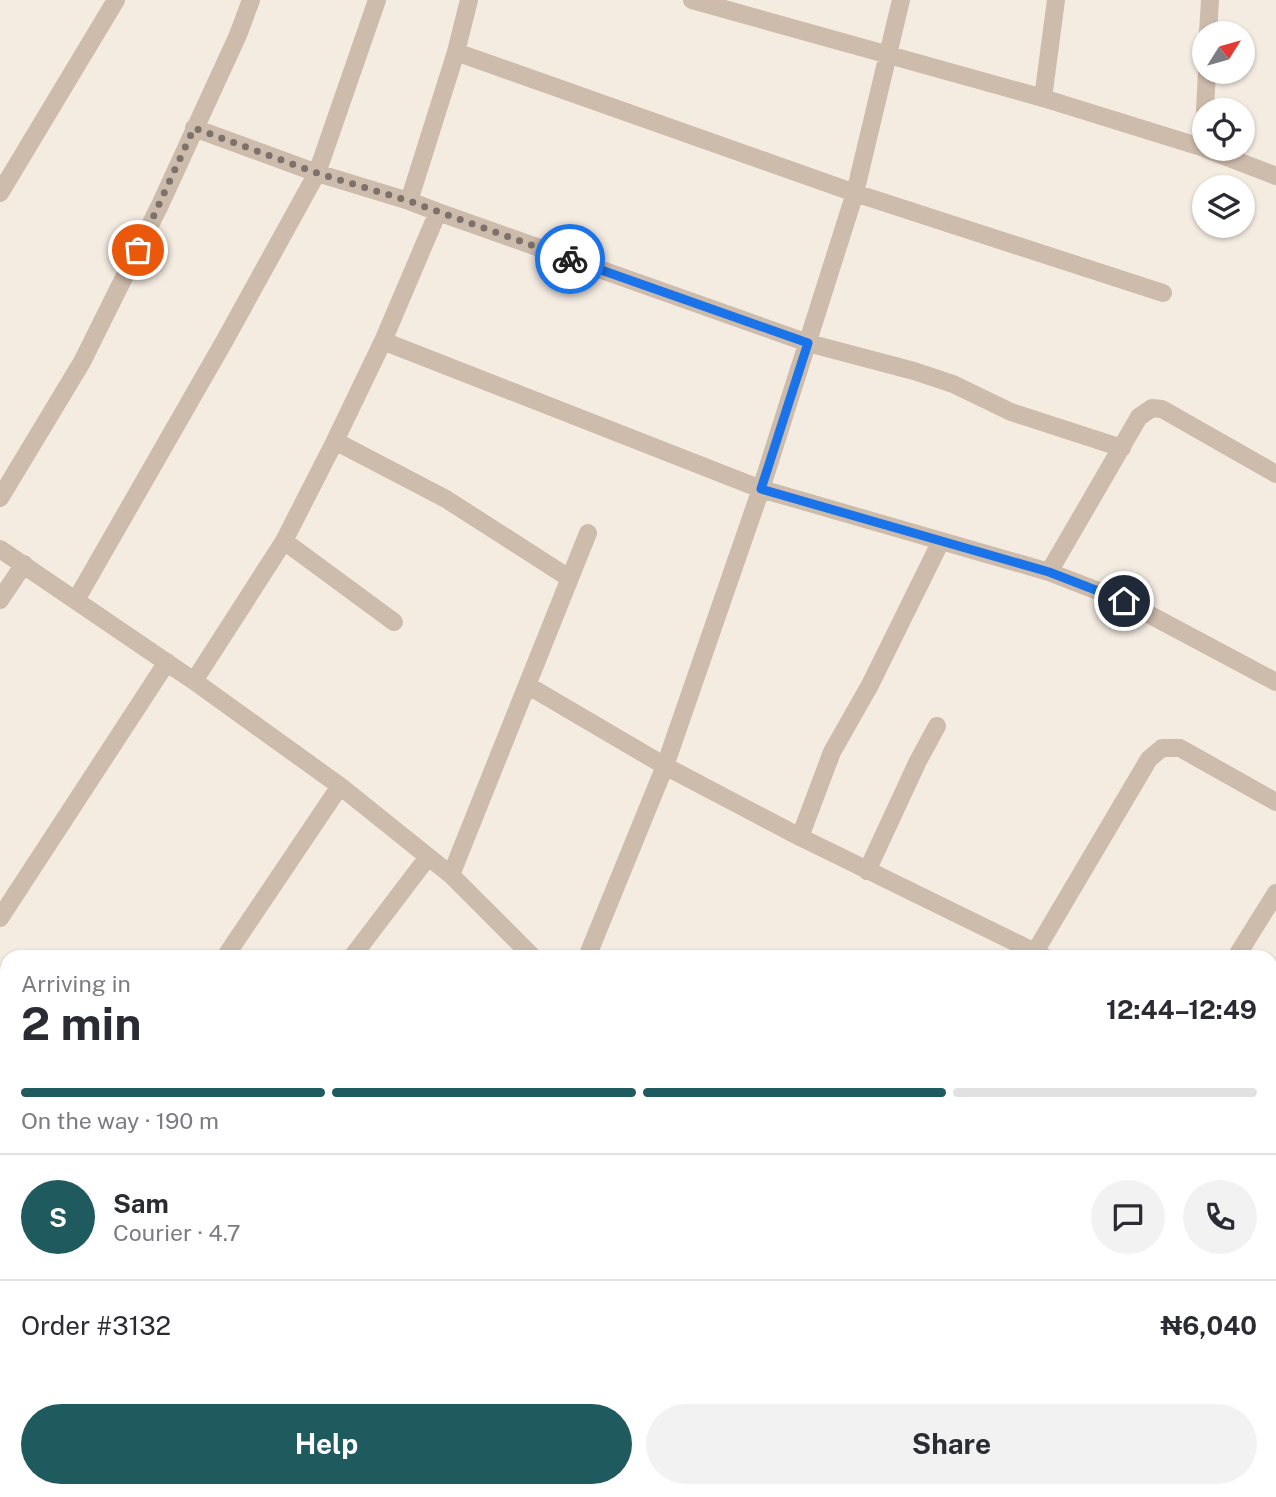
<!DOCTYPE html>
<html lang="en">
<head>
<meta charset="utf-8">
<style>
  :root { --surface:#fff; --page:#f2f2f3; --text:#2b2b33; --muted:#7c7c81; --line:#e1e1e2; --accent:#1f5a5e }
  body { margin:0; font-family:"Public Sans",sans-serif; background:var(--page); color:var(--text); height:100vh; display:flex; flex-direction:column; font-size:26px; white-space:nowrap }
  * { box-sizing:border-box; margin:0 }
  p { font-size:23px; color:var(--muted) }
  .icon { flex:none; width:38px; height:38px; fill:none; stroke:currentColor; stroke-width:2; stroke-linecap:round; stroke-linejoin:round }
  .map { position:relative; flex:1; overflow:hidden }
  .details { position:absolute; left:0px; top:950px; width:1278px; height:548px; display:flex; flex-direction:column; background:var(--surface); border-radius:21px 21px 0 0; box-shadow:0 2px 5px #0004 }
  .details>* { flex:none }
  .needle { width:46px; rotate:53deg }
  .tools { position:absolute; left:1192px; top:21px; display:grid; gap:14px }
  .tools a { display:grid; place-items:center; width:63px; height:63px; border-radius:50%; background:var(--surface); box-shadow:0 2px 5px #0004; font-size:35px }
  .pin { position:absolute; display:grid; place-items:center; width:60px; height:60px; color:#fff; margin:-30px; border:4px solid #fff; border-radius:50%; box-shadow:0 2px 7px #0007 }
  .courier { position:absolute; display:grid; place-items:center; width:70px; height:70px; margin:-35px; border:5px solid #1a73e8; border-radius:50%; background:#fff; color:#222; box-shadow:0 2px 9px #0007 }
  .summary em { font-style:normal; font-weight:700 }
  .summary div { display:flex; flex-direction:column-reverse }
  .summary { display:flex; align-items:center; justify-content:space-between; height:119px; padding:0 21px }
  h1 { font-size:46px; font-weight:700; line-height:52px }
  .bar { display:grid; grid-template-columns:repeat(4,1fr); gap:10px 7px; align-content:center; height:84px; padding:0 21px }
  .bar i { height:9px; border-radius:5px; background:var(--line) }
  .bar .active { background:var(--accent) }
  .bar p { grid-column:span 4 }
  .line { display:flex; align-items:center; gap:18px; padding:0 21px; border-top:2px solid var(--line) }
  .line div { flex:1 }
  .round { display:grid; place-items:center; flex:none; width:74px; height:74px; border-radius:37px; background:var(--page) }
  .cta { display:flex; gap:14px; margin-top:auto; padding:14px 21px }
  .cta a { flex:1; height:80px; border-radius:42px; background:var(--accent); color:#fff; font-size:28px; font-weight:700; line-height:80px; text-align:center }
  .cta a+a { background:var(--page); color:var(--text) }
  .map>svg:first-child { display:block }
  .building { fill:#c8694b }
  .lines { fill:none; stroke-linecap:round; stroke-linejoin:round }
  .minor { stroke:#cdbbac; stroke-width:18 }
  .done { stroke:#7c716b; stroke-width:7; stroke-dasharray:0 12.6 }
  .route { stroke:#1a73e8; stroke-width:9 }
</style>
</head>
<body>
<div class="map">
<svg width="1276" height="1497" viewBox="0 0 1276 1497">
  <rect width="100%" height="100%" fill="#f4ebe1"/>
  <!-- building -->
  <path class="building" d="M1258 1491H1269L1272 1492 1269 1497H1255Z"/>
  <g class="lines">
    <!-- minor -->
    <path class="minor" d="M692 0 1043 98 1204 148
      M1208 33 1210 0
      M456 52 855 193 1163 293
      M1043 98 1056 0
      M1205 110 1207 72
      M194 128 317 173 409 201 438 212 808 343 914 371 953 384 1011 412 1122 448
      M1206 149 1276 176
      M0 193 116 0
      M409 201 456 52 469 0
      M383 341 761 489 1049 572 1124 601 1276 682
      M335 441 446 499 569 578
      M0 498 82 362 160 205 238 35 251 0
      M284 541 394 622
      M0 549 194 681 340 786 451 875 533 957
      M1049 572 1139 417 1152 408 1162 409 1276 474
      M0 600 24 564
      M76 600 225 340 317 173 377 0
      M194 681 284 541 335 441 383 341 438 212
      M527 685 665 766 800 837 1045 957
      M800 837 832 752 870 685 941 541
      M867 871 918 761 937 726
      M451 875 588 533
      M0 918 167 662
      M1035 952 1149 759 1162 748H1180L1276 802
      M225 957 340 786
      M352 957 428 857
      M587 957 665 766 761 489 855 193 901 0
      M1236 957 1276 893
      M0 1049 7 1053
      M0 1226 7 1230
      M1270 1243 1276 1235
      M0 1308 7 1296
      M0 1355 7 1360
      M1270 1474 1276 1478
      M708 1491 715 1497
      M160 1497 166 1491
      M352 1497 357 1491
      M510 1497 515 1491
      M913 1497 917 1491
      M1100 1497 1104 1491
      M1246 1497 1249 1491"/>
  </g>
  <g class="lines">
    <!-- done -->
    <path class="done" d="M138 250 194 128 317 173 409 201 570 259"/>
    <!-- route -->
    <path class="route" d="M570 259 808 343 761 489 1049 572 1124 601"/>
  </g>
</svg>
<div class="tools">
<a><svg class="needle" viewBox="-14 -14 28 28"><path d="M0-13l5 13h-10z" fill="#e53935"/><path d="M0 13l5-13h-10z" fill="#7c7c81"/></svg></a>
<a><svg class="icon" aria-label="locate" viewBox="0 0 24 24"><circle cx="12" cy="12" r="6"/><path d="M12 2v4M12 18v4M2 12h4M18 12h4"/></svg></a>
<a><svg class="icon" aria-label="layers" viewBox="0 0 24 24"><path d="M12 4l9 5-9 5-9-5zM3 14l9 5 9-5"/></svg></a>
</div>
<div class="pin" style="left:138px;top:250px;background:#ea580c"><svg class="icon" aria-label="bag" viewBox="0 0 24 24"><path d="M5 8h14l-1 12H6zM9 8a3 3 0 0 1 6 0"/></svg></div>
<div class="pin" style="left:1124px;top:601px;background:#1f2937"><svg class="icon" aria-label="home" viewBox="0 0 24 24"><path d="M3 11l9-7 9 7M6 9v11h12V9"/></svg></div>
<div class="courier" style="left:570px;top:259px"><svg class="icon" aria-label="bike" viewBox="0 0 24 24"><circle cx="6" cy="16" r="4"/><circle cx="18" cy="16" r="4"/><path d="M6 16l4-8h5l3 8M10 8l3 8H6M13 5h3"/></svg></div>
<section class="details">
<div class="summary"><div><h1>2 min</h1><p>Arriving in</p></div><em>12:44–12:49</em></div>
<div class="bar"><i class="active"></i><i class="active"></i><i class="active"></i><i></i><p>On the way · 190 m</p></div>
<div class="line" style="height:126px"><b class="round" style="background:var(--accent);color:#fff">S</b><div><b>Sam</b><p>Courier · 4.7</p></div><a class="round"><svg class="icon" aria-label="chat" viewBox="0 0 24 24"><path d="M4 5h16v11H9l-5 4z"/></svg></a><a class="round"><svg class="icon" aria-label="phone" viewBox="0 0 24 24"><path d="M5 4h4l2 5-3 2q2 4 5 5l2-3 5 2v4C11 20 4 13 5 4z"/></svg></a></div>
<div class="line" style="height:91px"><div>Order #3132</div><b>₦6,040</b></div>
<div class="cta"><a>Help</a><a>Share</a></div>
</section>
</div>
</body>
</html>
